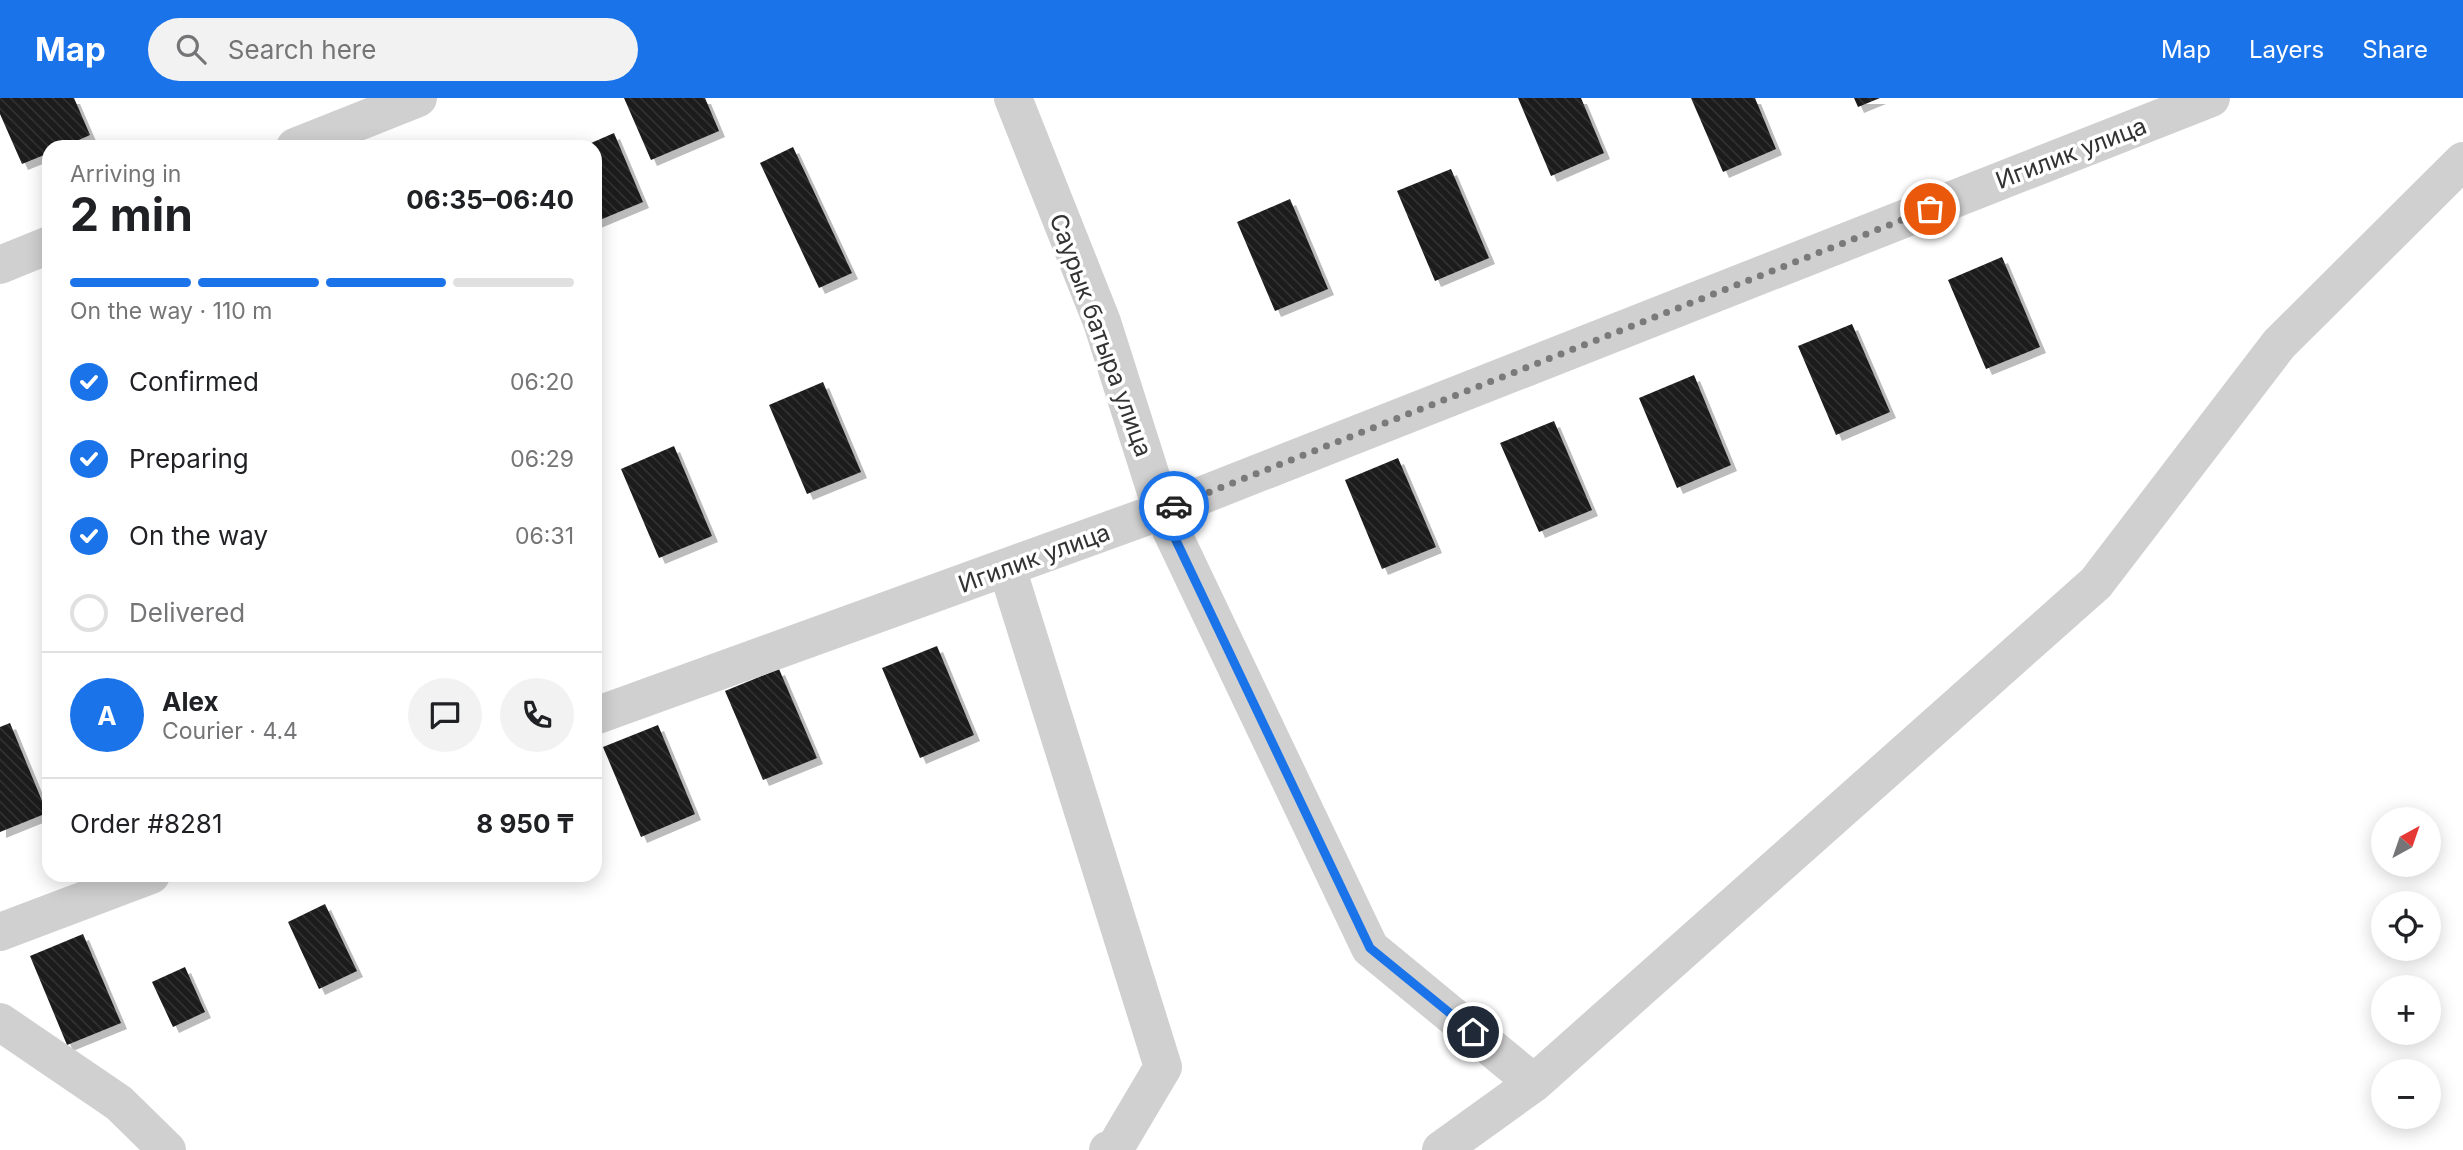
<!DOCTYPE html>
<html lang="en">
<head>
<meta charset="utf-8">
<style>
  :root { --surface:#fff; --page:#f2f2f2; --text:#202124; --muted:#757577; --line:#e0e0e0; --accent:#1a73e8 }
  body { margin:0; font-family:Inter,sans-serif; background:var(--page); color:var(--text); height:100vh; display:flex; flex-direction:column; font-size:26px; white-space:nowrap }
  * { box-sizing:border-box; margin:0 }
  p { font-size:23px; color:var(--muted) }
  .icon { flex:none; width:38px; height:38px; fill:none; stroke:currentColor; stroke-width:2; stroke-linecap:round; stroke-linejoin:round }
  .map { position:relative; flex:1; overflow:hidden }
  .sheet { position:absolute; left:42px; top:42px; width:560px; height:742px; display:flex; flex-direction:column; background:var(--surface); border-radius:21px; box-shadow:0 4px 18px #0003 }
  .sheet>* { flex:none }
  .needle { width:46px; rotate:40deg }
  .fabs { position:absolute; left:2371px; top:709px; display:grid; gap:14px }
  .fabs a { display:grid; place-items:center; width:70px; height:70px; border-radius:50%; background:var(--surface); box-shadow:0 4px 18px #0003; font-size:35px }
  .pin { position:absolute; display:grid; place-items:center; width:60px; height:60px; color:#fff; margin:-30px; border:4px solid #fff; border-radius:50%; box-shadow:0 2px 7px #0007 }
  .courier { position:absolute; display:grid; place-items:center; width:70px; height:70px; margin:-35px; border:5px solid #1a73e8; border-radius:50%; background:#fff; color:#222; box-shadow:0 2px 9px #0007 }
  .summary em { font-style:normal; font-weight:700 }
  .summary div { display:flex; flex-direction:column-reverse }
  .summary { display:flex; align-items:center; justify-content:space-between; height:119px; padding:0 28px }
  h1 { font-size:46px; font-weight:700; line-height:52px }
  .bar { display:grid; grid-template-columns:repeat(4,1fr); gap:10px 7px; align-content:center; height:84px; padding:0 28px }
  .bar i { height:9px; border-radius:5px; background:var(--line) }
  .bar .current { background:var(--accent) }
  .bar p { grid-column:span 4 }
  .line { display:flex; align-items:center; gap:18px; padding:0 28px; border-top:2px solid var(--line) }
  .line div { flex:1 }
  .round { display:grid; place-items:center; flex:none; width:74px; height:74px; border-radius:37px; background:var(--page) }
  ol { padding:0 28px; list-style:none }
  li { display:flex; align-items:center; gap:21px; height:77px }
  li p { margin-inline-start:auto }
  li .icon { padding:7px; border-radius:50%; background:var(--accent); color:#fff; stroke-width:4 }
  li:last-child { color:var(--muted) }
  li i { width:38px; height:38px; border:4px solid var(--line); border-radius:50% }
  header { display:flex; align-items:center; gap:42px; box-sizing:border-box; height:98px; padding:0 35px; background:var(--accent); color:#fff }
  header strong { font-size:33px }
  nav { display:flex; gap:38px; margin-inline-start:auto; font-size:24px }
  .search { width:490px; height:63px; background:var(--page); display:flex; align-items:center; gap:18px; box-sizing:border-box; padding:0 24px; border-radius:38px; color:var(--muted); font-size:26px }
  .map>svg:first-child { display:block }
  .building { fill:url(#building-back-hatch); filter:url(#shadow) }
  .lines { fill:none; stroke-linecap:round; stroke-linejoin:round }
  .minor { stroke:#d0d0d0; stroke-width:38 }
  .done { stroke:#7a7a7a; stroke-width:7; stroke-dasharray:0 12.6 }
  .route { stroke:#1a73e8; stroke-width:9 }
  .labels { text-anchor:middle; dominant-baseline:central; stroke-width:7; stroke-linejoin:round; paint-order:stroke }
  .street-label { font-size:24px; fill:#333; stroke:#fff }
</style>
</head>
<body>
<header>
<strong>Map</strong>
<div class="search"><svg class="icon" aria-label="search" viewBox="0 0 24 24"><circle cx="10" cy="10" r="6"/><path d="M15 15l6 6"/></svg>Search here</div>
<nav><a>Map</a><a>Layers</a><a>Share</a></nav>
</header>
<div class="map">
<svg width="2463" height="1052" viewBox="0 0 2463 1052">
  <defs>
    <pattern id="building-back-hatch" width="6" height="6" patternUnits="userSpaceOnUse" patternTransform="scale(1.75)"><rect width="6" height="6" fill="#1a1a1a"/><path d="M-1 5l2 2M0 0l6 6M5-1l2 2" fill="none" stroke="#333"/></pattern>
    <filter id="shadow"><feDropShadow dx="6" dy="6" stdDeviation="0" flood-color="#0004"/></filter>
  </defs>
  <rect width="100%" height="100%" fill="#fff"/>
  <!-- building -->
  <path class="building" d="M0 0H74L90 37 63 49H49V55L22 66 0 16Z
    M624 0H705L719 33 651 62Z
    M1518 0H1581L1604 55 1551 78Z
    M1691 0H1755L1776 51 1723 74Z
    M1854 0H1880L1858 9Z
    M614 35 643 104 595 124V49H582Z
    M793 49 852 175 819 190 760 65Z
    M1451 71 1489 160 1435 183 1397 93Z
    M1290 101 1328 191 1275 213 1237 124Z
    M2002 159 2040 249 1986 271 1948 182Z
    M1852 226 1890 314 1836 337 1798 248Z
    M1694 277 1731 367 1677 390 1639 300Z
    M823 284 861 374 807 396 769 307Z
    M1554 323 1592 412 1539 434 1500 345Z
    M674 348 712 438 659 460 621 371Z
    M1398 360 1436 449 1382 471 1345 382Z
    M937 548 974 637 920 660 882 570Z
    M779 571 817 660 763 682 725 593Z
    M10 625 47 715 0 734V629Z
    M658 627 695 716 641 739 603 649Z
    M325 806 357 873 319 891 288 824Z
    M83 836 121 925 67 947 30 858Z
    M185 869 205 914 173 929 152 884Z"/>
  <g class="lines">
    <!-- minor -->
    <path class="minor" d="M1013 0 1102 224 1162 413 1370 850 1534 985
      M295 49 418 0
      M0 167 49 147
      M1007 470 1163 969 1115 1050 1108 1052
      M595 618 1162 413 2211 0
      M0 834 151 777
      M0 924 119 1005 167 1052
      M1441 1052 1534 985 2096 485 2279 246 2463 63"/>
  </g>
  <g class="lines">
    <!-- done -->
    <path class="done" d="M1174 408 1930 111"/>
    <!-- route -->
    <path class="route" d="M1174 408 1162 413 1370 850 1473 934"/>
  </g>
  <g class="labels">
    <!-- street labels -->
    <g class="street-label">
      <text transform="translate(2071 55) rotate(-21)">Игилик улица</text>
      <text transform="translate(1101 237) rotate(70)">Саурык батыра улица</text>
      <text transform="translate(1034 460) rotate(-20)">Игилик улица</text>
    </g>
  </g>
</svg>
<div class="fabs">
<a><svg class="needle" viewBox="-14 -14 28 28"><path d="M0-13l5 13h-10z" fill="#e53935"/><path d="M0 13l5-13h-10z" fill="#757577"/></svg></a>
<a><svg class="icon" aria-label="locate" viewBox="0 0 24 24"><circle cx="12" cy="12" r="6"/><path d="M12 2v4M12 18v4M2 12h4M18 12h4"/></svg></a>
<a>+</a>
<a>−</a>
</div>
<div class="pin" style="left:1930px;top:111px;background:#ea580c"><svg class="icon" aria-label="bag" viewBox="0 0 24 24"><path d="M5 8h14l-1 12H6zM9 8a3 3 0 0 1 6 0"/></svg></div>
<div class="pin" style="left:1473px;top:934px;background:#1f2937"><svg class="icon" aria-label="home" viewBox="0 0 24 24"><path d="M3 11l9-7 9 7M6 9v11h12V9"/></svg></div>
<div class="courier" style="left:1174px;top:408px"><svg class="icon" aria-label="car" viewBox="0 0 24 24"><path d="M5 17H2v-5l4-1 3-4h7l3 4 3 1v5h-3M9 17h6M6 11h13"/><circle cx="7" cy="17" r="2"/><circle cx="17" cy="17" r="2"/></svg></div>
<section class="sheet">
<div class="summary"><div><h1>2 min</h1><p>Arriving in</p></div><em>06:35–06:40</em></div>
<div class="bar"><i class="current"></i><i class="current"></i><i class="current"></i><i></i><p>On the way · 110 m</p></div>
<ol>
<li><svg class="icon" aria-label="check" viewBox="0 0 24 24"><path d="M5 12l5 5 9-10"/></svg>Confirmed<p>06:20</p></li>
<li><svg class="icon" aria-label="check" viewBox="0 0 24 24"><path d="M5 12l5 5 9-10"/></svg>Preparing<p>06:29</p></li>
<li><svg class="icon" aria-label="check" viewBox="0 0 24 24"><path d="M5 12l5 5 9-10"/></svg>On the way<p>06:31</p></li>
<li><i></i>Delivered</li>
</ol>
<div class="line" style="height:126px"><b class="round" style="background:var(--accent);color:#fff">A</b><div><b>Alex</b><p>Courier · 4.4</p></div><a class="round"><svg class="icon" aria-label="chat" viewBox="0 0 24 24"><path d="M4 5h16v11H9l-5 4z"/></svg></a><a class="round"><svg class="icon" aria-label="phone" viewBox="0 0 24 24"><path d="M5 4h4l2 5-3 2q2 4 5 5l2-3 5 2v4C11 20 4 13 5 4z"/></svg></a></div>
<div class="line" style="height:91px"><div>Order #8281</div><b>8 950 ₸</b></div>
</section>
</div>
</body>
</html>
